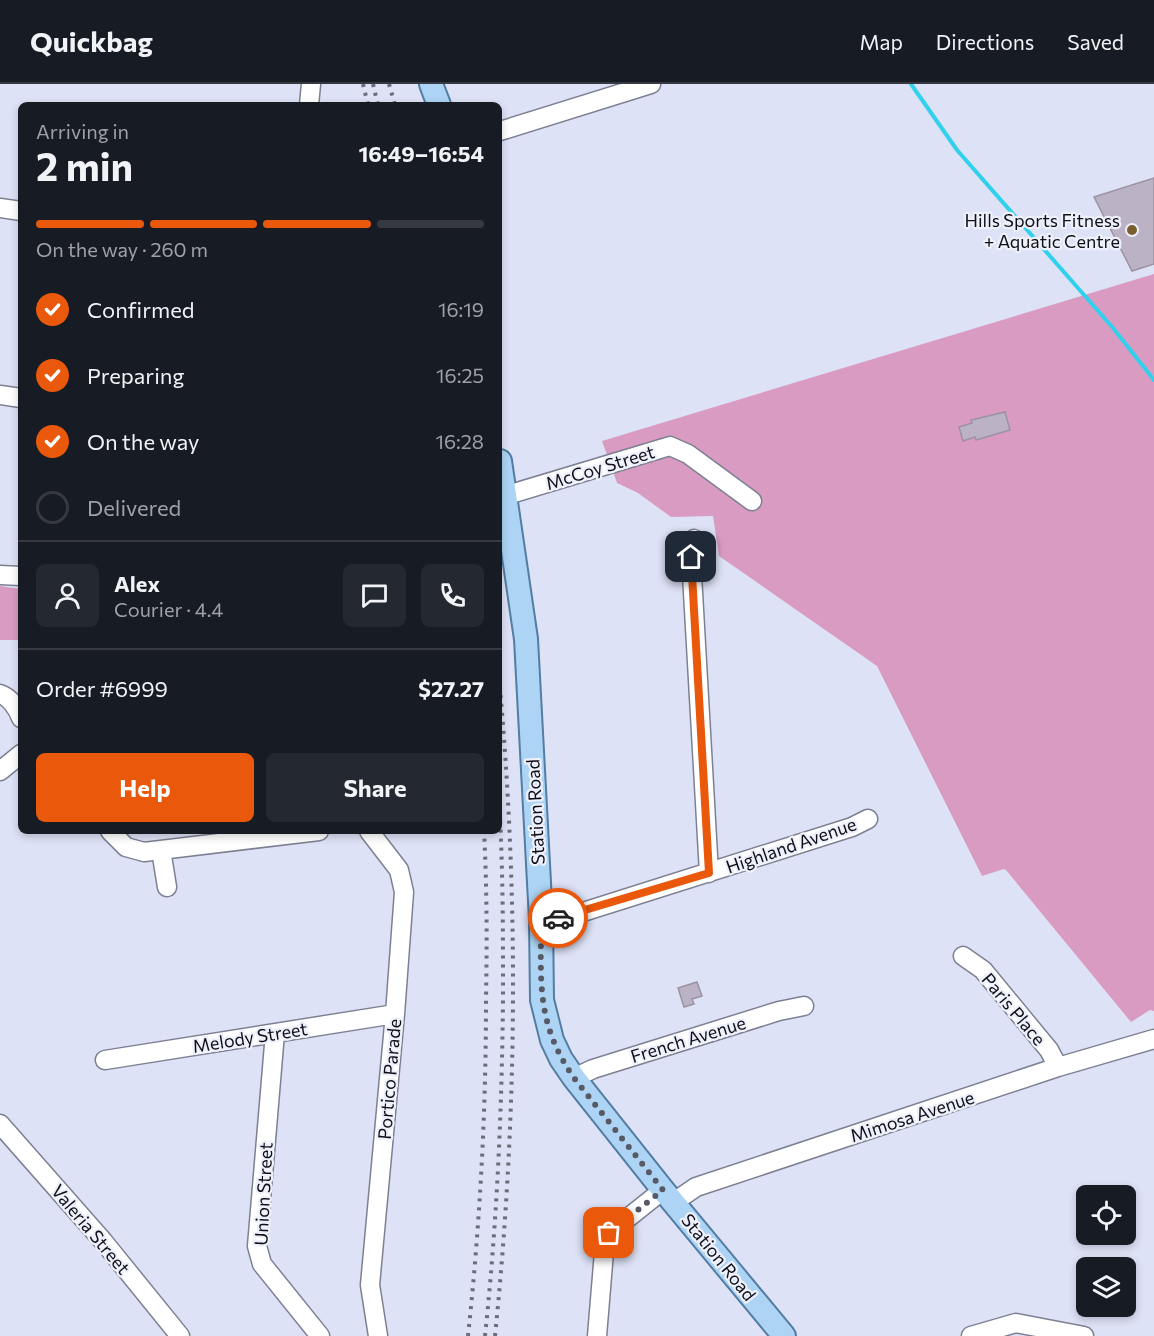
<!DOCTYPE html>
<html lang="en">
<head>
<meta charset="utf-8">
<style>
  :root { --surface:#171b24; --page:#242831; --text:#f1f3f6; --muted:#9ea1a6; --line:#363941; --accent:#ea580c }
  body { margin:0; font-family:Commissioner,sans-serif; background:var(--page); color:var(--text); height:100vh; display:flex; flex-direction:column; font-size:22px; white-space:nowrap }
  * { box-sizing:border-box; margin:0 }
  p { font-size:20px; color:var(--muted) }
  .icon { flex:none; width:33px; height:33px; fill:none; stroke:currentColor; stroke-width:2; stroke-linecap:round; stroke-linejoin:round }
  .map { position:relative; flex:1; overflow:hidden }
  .side { position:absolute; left:18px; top:18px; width:484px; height:732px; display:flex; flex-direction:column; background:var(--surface); border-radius:9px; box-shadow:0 3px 9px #0003 }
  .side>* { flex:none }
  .tools { position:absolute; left:1076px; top:1101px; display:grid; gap:12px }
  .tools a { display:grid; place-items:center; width:60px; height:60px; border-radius:9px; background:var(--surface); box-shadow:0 3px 9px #0003; font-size:30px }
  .pin { position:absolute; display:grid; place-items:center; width:51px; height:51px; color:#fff; margin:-26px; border-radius:12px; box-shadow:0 3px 9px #0006 }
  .courier { position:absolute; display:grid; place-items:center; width:60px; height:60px; margin:-30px; border:4px solid #ea580c; border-radius:50%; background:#fff; color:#222; box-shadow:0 2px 8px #0007 }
  .summary em { font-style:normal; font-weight:700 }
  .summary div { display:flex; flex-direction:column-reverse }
  .summary { display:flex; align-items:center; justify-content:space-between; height:102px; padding:0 18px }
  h1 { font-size:39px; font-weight:700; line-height:45px }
  .bar { display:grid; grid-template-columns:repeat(4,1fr); gap:9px 6px; align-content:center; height:72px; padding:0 18px }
  .bar i { height:8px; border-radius:4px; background:var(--line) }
  .bar .on { background:var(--accent) }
  .bar p { grid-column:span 4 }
  .line { display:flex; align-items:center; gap:15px; padding:0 18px; border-top:2px solid var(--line) }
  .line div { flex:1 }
  .round { display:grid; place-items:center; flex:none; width:63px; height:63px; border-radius:9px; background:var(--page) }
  ol { padding:0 18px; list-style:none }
  li { display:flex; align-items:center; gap:18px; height:66px }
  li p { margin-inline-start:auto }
  li .icon { padding:6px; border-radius:50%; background:var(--accent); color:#fff; stroke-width:4 }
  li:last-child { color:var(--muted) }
  li i { width:33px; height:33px; border:3px solid var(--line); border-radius:50% }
  .button { display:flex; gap:12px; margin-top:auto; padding:12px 18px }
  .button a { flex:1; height:69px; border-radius:9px; background:var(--accent); color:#fff; font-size:24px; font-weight:700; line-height:69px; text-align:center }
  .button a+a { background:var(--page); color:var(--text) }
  header { display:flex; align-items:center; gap:36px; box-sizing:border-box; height:84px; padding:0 30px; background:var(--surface); border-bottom:2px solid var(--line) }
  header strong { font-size:28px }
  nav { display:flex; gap:33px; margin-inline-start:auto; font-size:21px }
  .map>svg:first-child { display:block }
  .green { fill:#da9bc2 }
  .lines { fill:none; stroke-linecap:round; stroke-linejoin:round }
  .stream { stroke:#31d1eb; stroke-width:4 }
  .building { fill:#bcb2c5; stroke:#9b92a3; stroke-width:1.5 }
  .minor-casing { stroke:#7d8092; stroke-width:21 }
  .major-casing { stroke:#537da2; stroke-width:26 }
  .minor { stroke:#fff; stroke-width:18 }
  .major { stroke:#add4f4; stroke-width:22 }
  .rail { stroke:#6b6d7a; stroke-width:4; stroke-dasharray:3 6; stroke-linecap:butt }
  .done { stroke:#575a65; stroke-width:6; stroke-dasharray:0 10.8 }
  .route { stroke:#ea580c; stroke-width:8 }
  .poi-dot { fill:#795e30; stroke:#eef0fc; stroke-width:2 }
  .labels { text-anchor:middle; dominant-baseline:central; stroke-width:4.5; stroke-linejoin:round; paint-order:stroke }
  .poi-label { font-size:18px; fill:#0f1017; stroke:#eef0fc; text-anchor:end }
  .street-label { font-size:18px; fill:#0f1017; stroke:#eef0fc }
</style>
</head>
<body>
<header>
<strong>Quickbag</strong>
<nav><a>Map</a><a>Directions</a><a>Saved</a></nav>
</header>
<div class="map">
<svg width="1154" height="1252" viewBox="0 0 1154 1252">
  <rect width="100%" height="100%" fill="#dee2f6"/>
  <!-- green -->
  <path class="green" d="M1154 190V927L1150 926 1131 938 1006 786 1004 785 982 792 877 582 719 472 713 432 671 433 638 409 617 399 602 357Z
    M0 502 21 505V556H0Z"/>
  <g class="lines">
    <!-- stream -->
    <path class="stream" d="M911 0 957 66 1113 244 1154 296"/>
  </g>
  <!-- building -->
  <path class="building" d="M1154 94V180L1132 187 1094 113Z
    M1005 328 1010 346 976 356 975 353 963 357 959 343 972 339 971 336Z
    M697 898 702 912 692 915 694 920 684 923 678 904Z"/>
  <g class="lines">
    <!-- minor casing -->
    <g class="minor-casing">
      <path id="minor" d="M309 21 311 0
        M500 47 651 0
        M0 124 21 127
        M0 311 21 314
        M504 412 670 362 688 370 752 417
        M694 455 691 473 709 789
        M0 491 21 492
        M0 610C10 613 18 625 21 634
        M0 687 21 670
        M110 747 126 763 144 768 319 747
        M369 747 399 786 404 808 395 930 370 1201 378 1252
        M161 766 167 803
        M541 836 564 834 852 743 868 735
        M963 872 983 886 1049 966 1058 983
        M275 949 257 1162 262 1180 320 1252
        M105 976 395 930
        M574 994 593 985 779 927 804 922
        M0 1040 103 1157 180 1252
        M674 1118 696 1103 1058 983 1154 955
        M597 1252 605 1156 609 1149 663 1106
        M971 1252 1016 1239 1084 1252"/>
    </g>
    <!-- major casing -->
    <g class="major-casing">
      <path id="major" d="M431 0 439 21
        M500 377 526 555 541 836 542 916 552 956 561 975 574 994 663 1106 784 1252"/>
    </g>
    <!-- minor -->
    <use href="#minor" class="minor"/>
    <!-- major -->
    <use href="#major" class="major"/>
    <!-- rail -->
    <path class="rail" d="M363 0 368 21
      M373 0 378 21
      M389 0 395 21
      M468 1252C480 1140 486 1028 486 916 487 859 487 803 484 747
      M485 1252C497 1139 502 1025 503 912 503 852 503 793 500 734
      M495 1252C517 1037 519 820 500 605"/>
  </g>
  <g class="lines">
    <!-- done -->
    <path class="done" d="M558 834 541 836C541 899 536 939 574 994L663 1106 609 1149"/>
    <!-- route -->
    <path class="route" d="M558 834 709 789 691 473"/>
  </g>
  <!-- markers -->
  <circle class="poi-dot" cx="1132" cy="146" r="6"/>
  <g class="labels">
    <!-- poi labels -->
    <g class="poi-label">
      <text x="1120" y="136">Hills Sports Fitness<tspan x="1120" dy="21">+ Aquatic Centre</tspan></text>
    </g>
    <!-- street labels -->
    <g class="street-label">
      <text transform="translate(600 383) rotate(-17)">McCoy Street</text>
      <text transform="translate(535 728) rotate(-93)">Station Road</text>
      <text transform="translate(791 761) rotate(-19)">Highland Avenue</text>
      <text transform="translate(1014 925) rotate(50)">Paris Place</text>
      <text transform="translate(250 953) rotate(-9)">Melody Street</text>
      <text transform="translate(688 955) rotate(-17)">French Avenue</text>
      <text transform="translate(389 995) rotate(-85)">Portico Parade</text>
      <text transform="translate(912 1032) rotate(-18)">Mimosa Avenue</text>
      <text transform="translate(263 1110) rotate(-87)">Union Street</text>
      <text transform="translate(91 1145) rotate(50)">Valeria Street</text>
      <text transform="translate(719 1173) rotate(51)">Station Road</text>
    </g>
  </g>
</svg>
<div class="tools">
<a><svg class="icon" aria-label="locate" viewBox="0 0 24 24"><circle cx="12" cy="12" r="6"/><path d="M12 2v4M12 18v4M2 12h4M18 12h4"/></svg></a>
<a><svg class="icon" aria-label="layers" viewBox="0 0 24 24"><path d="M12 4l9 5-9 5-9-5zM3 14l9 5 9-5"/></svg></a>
</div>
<div class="pin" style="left:609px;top:1149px;background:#ea580c"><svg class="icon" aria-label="bag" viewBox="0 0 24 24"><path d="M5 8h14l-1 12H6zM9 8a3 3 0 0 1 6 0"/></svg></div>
<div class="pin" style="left:691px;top:473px;background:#1f2937"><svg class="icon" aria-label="home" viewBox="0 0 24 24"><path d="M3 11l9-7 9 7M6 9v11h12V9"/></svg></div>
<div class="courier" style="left:558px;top:834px"><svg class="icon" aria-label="car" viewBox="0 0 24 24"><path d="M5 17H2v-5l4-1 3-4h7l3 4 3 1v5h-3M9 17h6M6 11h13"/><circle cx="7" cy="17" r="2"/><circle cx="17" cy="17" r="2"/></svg></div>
<section class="side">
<div class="summary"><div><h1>2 min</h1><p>Arriving in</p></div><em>16:49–16:54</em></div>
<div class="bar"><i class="on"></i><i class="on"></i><i class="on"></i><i></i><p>On the way · 260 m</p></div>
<ol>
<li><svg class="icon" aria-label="check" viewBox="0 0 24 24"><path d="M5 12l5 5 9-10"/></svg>Confirmed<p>16:19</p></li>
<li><svg class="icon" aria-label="check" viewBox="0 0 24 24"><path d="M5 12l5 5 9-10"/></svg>Preparing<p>16:25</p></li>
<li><svg class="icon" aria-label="check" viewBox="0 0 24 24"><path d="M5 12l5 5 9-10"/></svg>On the way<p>16:28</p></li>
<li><i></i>Delivered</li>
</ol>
<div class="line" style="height:108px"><a class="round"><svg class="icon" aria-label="person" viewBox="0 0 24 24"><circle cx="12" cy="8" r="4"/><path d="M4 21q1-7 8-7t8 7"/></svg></a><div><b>Alex</b><p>Courier · 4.4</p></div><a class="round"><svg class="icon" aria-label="chat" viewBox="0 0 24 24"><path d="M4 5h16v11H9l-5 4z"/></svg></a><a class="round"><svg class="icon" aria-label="phone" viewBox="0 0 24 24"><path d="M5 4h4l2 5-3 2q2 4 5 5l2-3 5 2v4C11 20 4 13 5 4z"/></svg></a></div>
<div class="line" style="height:78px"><div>Order #6999</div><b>$27.27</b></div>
<div class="button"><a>Help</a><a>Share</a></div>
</section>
</div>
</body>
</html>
